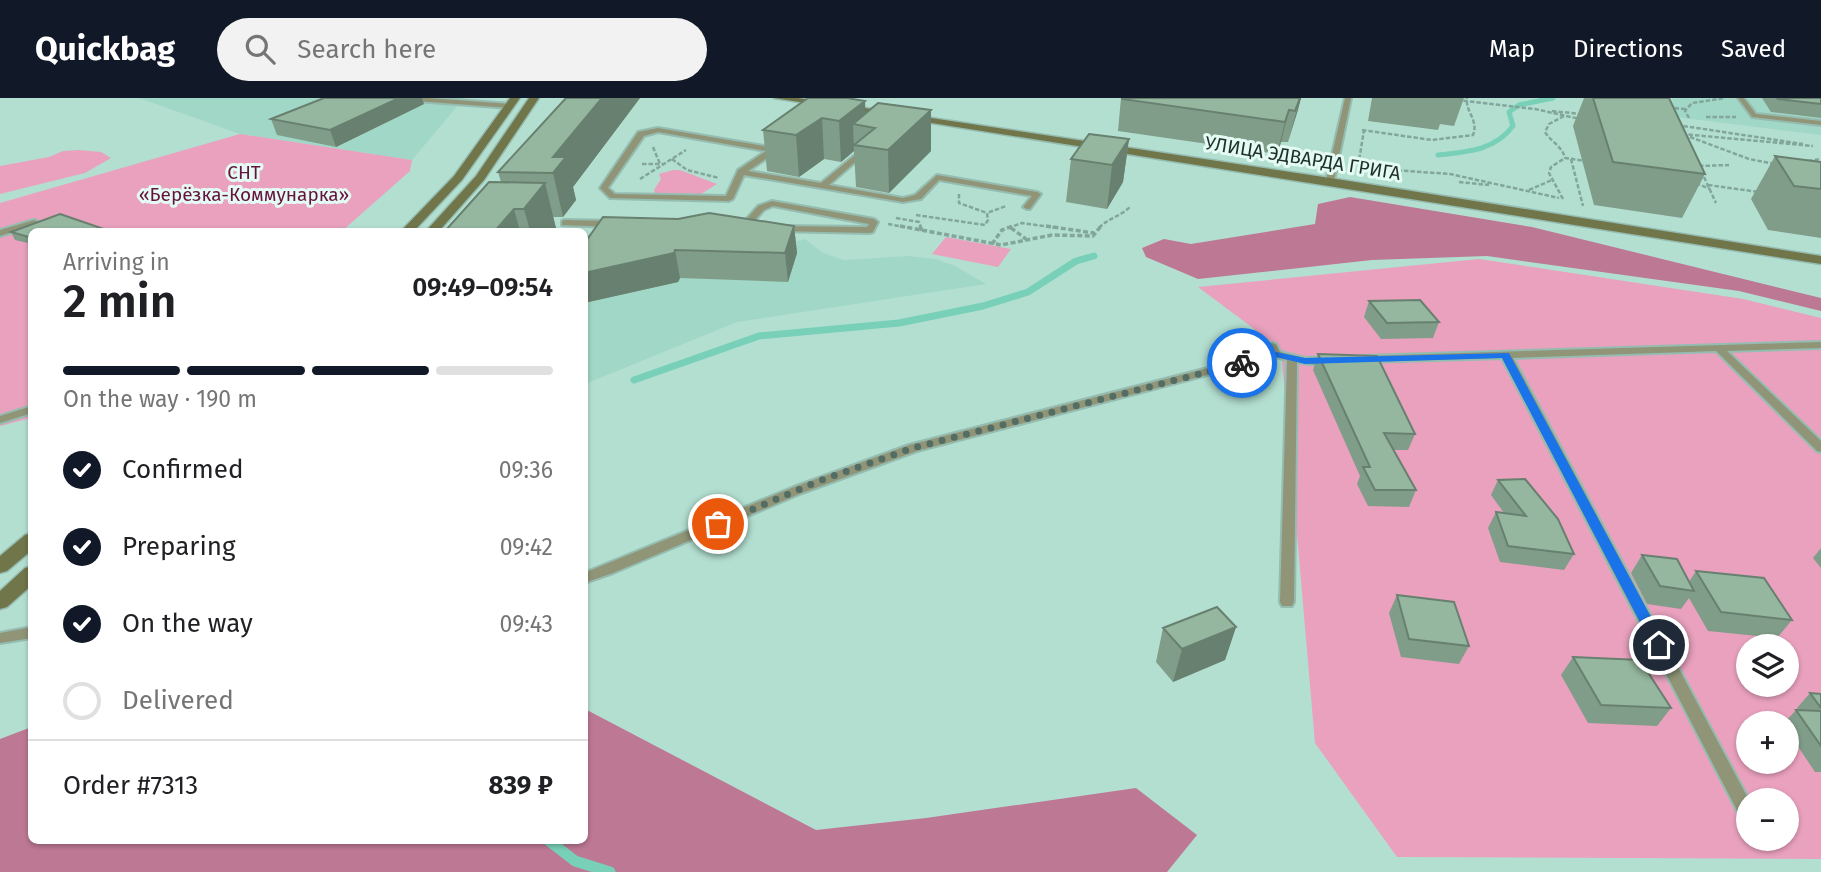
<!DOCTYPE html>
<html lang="en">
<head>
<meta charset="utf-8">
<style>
  :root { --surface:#fff; --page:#f2f2f2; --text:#202124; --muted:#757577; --line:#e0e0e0; --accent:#111827 }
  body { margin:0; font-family:"Fira Sans",sans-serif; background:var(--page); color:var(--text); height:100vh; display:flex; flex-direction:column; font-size:26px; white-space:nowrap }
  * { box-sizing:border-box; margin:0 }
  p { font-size:23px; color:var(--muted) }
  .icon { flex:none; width:38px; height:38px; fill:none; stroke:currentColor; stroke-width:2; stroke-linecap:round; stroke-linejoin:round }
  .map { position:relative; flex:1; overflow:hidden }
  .panel { position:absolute; left:28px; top:130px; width:560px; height:616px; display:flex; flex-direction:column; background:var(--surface); border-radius:10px; box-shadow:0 2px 5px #0004 }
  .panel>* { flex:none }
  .buttons { position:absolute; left:1736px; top:536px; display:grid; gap:14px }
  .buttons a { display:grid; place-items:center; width:63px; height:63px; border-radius:50%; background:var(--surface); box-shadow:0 2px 5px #0004; font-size:35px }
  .pin { position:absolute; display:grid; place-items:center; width:60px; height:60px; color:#fff; margin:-30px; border:4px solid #fff; border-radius:50%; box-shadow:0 2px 7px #0007 }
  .courier { position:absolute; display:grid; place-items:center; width:70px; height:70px; margin:-35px; border:5px solid #1a73e8; border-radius:50%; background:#fff; color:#222; box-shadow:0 2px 9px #0007 }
  .head em { font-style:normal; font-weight:600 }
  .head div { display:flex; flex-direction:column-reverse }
  .head { display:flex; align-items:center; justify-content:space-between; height:119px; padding:0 35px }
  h1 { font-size:46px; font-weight:600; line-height:52px }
  .bar { display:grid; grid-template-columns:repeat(4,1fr); gap:10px 7px; align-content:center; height:84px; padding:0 35px }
  .bar i { height:9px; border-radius:5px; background:var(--line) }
  .bar .current { background:var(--accent) }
  .bar p { grid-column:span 4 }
  .line { display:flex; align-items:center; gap:18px; padding:0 35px; border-top:2px solid var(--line) }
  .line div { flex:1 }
  ol { padding:0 35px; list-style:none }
  li { display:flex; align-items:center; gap:21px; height:77px }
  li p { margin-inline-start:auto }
  li .icon { padding:7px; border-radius:50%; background:var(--accent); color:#fff; stroke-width:4 }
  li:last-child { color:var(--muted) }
  li i { width:38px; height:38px; border:4px solid var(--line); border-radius:50% }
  header { display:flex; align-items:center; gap:42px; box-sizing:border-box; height:98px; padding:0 35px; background:var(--accent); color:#fff }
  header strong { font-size:33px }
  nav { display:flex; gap:38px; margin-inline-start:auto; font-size:24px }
  .search { width:490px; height:63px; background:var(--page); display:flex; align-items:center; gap:18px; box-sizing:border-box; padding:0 24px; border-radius:38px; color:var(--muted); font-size:26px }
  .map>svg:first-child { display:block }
  .built { fill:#a1d7c6 }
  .green { fill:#e9a1bd; fill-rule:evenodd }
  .forest { fill:#bd7894 }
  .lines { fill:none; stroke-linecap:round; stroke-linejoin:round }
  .stream-far2 { stroke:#77d0b7; stroke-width:5 }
  .stream-far1 { stroke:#77d0b7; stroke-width:7 }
  .stream { stroke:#77d0b7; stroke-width:11 }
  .lane-casing { stroke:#95bcb0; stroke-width:4 }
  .secondary-casing { stroke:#95bcb0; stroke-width:3 }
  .path-far1 { stroke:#82a69a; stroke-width:2.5; stroke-dasharray:4.5 2; stroke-linecap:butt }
  .path { stroke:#82a69a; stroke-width:3.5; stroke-dasharray:5 2.5; stroke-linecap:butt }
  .lane { fill:#909577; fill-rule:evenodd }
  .secondary { fill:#70764a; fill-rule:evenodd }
  .wall { fill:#809d89 }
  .shaded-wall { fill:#68806f }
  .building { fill:#95b79f; stroke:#68806f; stroke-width:2 }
  .route { fill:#1a73e8 }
  .done { stroke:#536d65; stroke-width:7; stroke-dasharray:0 12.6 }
  .labels { text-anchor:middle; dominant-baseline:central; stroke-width:6; stroke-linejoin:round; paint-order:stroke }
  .far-street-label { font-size:19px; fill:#1f302b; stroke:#e4fbf3 }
  .far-park-label { font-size:19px; fill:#67133e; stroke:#e4fbf3 }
</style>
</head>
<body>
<header>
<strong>Quickbag</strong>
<div class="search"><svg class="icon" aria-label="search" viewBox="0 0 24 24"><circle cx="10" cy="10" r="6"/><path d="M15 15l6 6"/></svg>Search here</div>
<nav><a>Map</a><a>Directions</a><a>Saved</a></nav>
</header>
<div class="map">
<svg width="1821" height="774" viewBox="0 0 1821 774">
  <rect width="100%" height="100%" fill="#b3dfd1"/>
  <!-- built -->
  <path class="built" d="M139 0H464L412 62 240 36Z
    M1672 0H1820L1821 37 1676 19Z
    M594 132 787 146 805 141 823 155 844 162 908 158 936 161 955 168 986 186 737 224 585 286V138Z"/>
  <!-- green -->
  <path class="green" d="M240 36 412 62 410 73 342 133H32L31 320 0 328V105Z
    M79 52 101 54 111 60 85 75 0 96V68L49 59 63 53Z
    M673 72H680L717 86 701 96 655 95 654 92 661 81 659 76Z
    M946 139 1011 151 998 169 932 156Z
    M1479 161 1743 201 1821 220V761L1397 759 1315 645 1281 251 1198 189ZM1748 548H1787V586H1748ZM1748 625H1787V663H1748ZM1748 702H1787V740H1748Z"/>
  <!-- forest -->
  <path class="forest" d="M1350 99 1532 129 1821 200V213L1739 193 1487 158 1372 162 1198 181 1146 159 1142 150 1164 141 1191 146 1315 126 1318 106Z
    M585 611 816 732 926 720 1136 690 1197 737 1167 774H0V641L29 630 32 742H584Z"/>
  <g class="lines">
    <!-- stream-far2 -->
    <path class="stream-far2" d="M1438 57C1467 54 1494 53 1513 28L1509 14 1519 7 1553 0"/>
    <!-- stream-far1 -->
    <path class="stream-far1" d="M634 282 759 238 899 225 983 208 1028 194 1076 163 1094 158"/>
    <!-- stream -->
    <path class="stream" d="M548 742 575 763 610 774"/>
    <!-- lane casing -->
    <g class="lane-casing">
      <path id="lane" d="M399 0H429L510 6 513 8 510 10 402 2Z
        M1345 0H1351L1334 83 1330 85 1326 83Z
        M1738 0H1744L1756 16 1821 23V27L1752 19Z
        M658 30 776 50V54L748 73 821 85 867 47 871 49 870 51 829 87 903 100 915 97 937 77 1037 94 1041 96 1030 111H1027L1023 109 1032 98 939 82 921 101 903 104 744 77 733 101 729 103 610 100 600 90 638 34ZM658 34 766 53 738 72 726 98 615 96 608 90 644 38Z
        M772 103 874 121 878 124 873 134 870 135 779 133 776 132V128L867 129 869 126 773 108 764 112 747 131H741V127L758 108Z
        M34 122 37 123V127L0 138V132Z
        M565 122 614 123 618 126 614 129 562 127V123Z
        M1821 244V250L1727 253 1821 343V354L1817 353 1716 253 1513 260 1749 702 1748 725 1742 722 1502 260 1364 264 1359 261 1364 258Z
        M1272 245 1276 246 1280 254 1305 260 1332 259 1337 262C1328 268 1309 267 1297 264L1294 504 1292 508H1282L1280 504 1287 262 1276 259 917 353 802 395 613 475 584 485V475L794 389 909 347 1270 254 1267 248Z
        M32 308V315L0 325V318Z
        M32 529V540L0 545V535Z"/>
    </g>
    <!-- secondary casing -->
    <g class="secondary-casing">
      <path id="secondary" d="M510 0H520L462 82 414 133H401L454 78Z
        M529 0H539L484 82 439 133H426L476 78Z
        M774 0H798L1330 80 1821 158V166Z
        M32 435V452L7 473 0 475V458L25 437Z
        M32 468V487L7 509 0 511V493L25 470Z"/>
    </g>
    <!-- path-far1 -->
    <path class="path-far1" d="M1457 2 1535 11 1580 21
      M1668 10 1686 11
      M1552 13 1581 16
      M1564 18 1549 26 1545 34C1551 44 1562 48 1565 60L1586 63
      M1706 19H1736
      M1689 20 1685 13 1692 5 1725 0
      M1677 27 1803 46
      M1362 32 1432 42 1473 37C1479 22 1465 14 1467 0
      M1682 36 1813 48
      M1690 39 1749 61 1775 66
      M653 49 660 66
      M672 61 687 72 719 80
      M1571 61 1583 108
      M1808 63 1821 61
      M642 66H664
      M1699 68 1729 67
      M1363 69H1358L1364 32
      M1378 71 1450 76 1559 100
      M1704 79 1716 105
      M640 81 686 52
      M1459 84 1489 87
      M1696 85 1710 91
      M1708 87 1759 94
      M1529 92 1552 82
      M959 96V105L987 115
      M1563 101 1549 75 1551 69 1565 60
      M916 117 985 127 988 122 987 115 1006 108
      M896 120 919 124 921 130
      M888 126 910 130
      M1008 130 1022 125 1058 130
      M1099 130C1108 120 1120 119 1131 108"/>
    <!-- path -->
    <path class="path" d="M900 128 1001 147 1052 137 1093 138 1101 128
      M920 128 922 133
      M1046 128 1094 135
      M1011 130 1026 141
      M992 146 1002 132 1013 128"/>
    <!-- lane -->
    <use href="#lane" class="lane"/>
    <!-- secondary -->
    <use href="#secondary" class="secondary"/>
  </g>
  <!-- wall -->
  <path class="wall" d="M566 0H640L573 89 576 102 563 119H553L556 130 553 133H445L501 84 498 74Z
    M1121 0H1301L1288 44H1281L1277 56 1118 33Z
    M1372 0H1464L1454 28 1440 26 1438 32 1368 23Z
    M1584 0H1669L1705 76 1682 120 1594 107 1573 28Z
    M1762 0H1821V20L1771 14Z
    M865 3V15L931 53 889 95 856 89 854 53 841 64 824 61 799 79 767 73 763 32Z
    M424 6 336 49 277 37 271 21Z
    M1129 41 1123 84 1107 111 1066 104 1071 61Z
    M1775 58 1821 64V140L1768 132 1751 101Z
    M60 116 101 130 102 133H32V146L15 142 11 134Z
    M794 128 797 155 788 184 680 180 678 184 584 205V146Z
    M1369 203 1439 224 1433 240 1381 241 1364 219Z
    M1318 256 1415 336 1408 352H1393L1416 392 1409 409 1368 408 1357 386 1360 378 1313 272Z
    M1498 382 1574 456 1564 472 1500 464 1488 430 1496 414 1504 415 1491 397Z
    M1821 450V470L1813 460Z
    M1642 457 1689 484 1696 473 1792 522 1777 540 1708 533 1689 500 1681 511 1647 506 1631 475Z
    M1397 497 1469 548 1459 566 1401 559 1389 515Z
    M1236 529 1225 562 1173 584 1156 564 1163 530Z
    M1573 559 1671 610 1657 628 1588 625 1561 577Z
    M1810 595 1821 596V674H1815L1787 632V625H1784L1796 612H1799L1797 610Z"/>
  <!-- shaded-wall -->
  <path class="shaded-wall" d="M399 0H422L424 6 336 49 330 32Z
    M602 0H640L573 89 576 102 563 119 553 75V59Z
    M1300 0H1301L1298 12 1288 44Z
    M865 3 866 28 853 26 854 53 841 64 839 23Z
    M931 12V53L889 95 888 52Z
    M1289 12 1281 44 1277 56 1285 24Z
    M822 20 824 61 799 79 796 37Z
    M1129 41 1123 84 1107 111 1112 67Z
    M545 85 556 130 553 133H530L524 111Z
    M514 111 520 133H495Z
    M794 128 797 155 788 184 785 155Z
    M675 152 680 180 678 184 584 205V175Z
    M1236 529 1225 562 1173 584 1182 551Z"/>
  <!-- building -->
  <path class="building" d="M324 0H399L330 32 271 21Z
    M566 0H602L553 59H566L553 75 498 74Z
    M808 0H847L865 3 839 23 822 20 796 37 763 32Z
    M1122 0H1300L1295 13 1289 12 1285 24 1122 1Z
    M1593 0H1669L1705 76 1613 64Z
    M1777 0H1821V6L1778 1Z
    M878 5 931 12 888 52 854 47 875 30 853 26Z
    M1089 36 1129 41 1112 67 1071 61Z
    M1775 58 1821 64V91L1794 88Z
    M489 84 545 85 524 111H514L495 133H445Z
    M709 115 794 128 785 155 675 152 674 155 584 175V146L603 119 678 121Z
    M60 116 101 130 93 133H32V140L11 134Z
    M1420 202 1439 224 1387 225 1369 203Z
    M1318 256 1377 258 1415 336 1384 335 1416 392H1375L1363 369H1370Z
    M1525 381 1558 421 1574 456 1508 448 1496 414 1526 418 1498 382Z
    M1642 457 1677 461 1694 493 1660 488Z
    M1696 473 1764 480 1792 522 1721 514Z
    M1397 497 1454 504 1469 548 1409 541Z
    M1217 509 1236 529 1182 551 1163 530Z
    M1573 559 1640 562 1671 610 1601 607Z
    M1810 595 1821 596V610Z
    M1796 612 1821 613V648Z"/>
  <!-- route -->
  <path class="route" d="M1276 254 1305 260 1509 255 1666 547 1664 551H1654L1502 260 1305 266 1276 259 1242 268 1237 265Z"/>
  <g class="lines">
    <!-- done -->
    <path class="done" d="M718 426 819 383 913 350 1242 265"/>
  </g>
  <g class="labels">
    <!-- far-street labels -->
    <g class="far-street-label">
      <text transform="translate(1303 60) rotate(9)">УЛИЦА ЭДВАРДА ГРИГА</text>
    </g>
    <!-- far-park labels -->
    <g class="far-park-label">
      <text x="244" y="74">СНТ<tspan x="244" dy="22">«Берёзка-Коммунарка»</tspan></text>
    </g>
  </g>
</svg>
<div class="buttons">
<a><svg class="icon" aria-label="layers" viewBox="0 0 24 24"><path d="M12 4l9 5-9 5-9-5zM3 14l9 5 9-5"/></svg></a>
<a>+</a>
<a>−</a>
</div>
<div class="pin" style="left:718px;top:426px;background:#ea580c"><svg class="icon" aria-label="bag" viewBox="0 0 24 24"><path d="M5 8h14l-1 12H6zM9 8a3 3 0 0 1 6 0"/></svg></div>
<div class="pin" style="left:1659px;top:547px;background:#1f2937"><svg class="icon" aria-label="home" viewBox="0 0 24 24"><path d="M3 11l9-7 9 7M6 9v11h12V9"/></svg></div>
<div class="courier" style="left:1242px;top:265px"><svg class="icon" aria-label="bike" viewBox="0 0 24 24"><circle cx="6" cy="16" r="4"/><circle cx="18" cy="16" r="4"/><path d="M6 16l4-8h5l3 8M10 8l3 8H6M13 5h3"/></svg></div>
<section class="panel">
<div class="head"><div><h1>2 min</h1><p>Arriving in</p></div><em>09:49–09:54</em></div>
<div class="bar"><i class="current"></i><i class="current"></i><i class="current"></i><i></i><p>On the way · 190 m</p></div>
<ol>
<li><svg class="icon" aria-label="check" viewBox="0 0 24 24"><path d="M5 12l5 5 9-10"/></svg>Confirmed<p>09:36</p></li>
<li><svg class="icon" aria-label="check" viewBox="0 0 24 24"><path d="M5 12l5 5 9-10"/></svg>Preparing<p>09:42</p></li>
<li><svg class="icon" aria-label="check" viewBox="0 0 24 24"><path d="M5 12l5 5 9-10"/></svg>On the way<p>09:43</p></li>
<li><i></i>Delivered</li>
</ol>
<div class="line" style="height:91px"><div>Order #7313</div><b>839 ₽</b></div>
</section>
</div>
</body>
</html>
